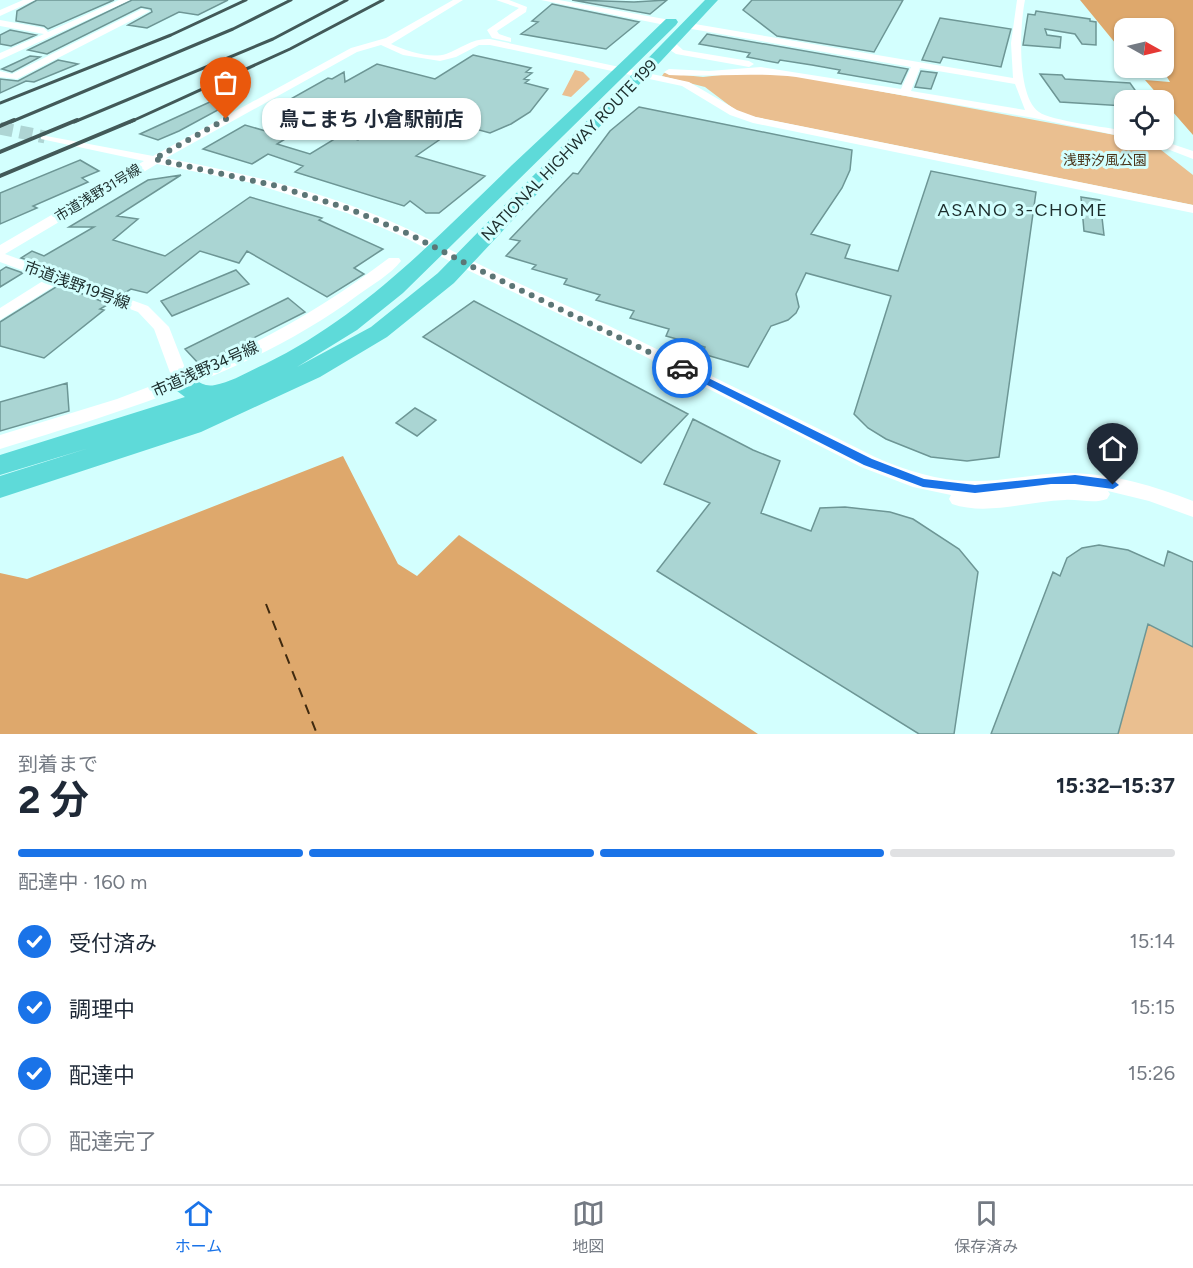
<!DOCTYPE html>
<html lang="ja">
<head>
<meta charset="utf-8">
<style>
  :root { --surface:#fff; --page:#f2f2f3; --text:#1f2937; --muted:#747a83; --line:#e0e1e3; --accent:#1a73e8 }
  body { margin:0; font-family:Figtree,"Noto Sans JP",sans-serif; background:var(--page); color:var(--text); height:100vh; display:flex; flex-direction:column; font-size:22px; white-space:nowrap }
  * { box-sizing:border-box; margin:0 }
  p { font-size:20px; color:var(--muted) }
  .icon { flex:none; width:33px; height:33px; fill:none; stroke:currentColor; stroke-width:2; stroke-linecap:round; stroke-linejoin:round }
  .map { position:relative; height:734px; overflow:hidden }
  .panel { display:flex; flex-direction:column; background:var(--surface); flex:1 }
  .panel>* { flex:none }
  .needle { width:39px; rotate:98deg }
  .controls { position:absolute; left:1114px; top:18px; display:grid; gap:12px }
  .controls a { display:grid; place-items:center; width:60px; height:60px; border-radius:12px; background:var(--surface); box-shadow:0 2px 4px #0004; font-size:30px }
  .pin { position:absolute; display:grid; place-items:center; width:51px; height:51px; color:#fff; margin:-62px -26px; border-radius:50% 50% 50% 0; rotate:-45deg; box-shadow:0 0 6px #0007 }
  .pin .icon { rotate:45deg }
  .courier { position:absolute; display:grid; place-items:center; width:60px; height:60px; margin:-30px; border:4px solid #1a73e8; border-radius:50%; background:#fff; color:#222; box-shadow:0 2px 8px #0007 }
  .bubble { position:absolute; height:42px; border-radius:18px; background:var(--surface); box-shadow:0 2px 4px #0004; font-size:20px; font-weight:700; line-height:42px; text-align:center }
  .overview em { font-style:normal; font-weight:700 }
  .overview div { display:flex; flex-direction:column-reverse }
  .overview { display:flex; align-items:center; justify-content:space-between; height:102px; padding:0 18px }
  h1 { font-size:39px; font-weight:700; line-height:45px }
  .bar { display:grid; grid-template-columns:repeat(4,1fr); gap:9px 6px; align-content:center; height:72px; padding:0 18px }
  .bar i { height:8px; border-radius:4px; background:var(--line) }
  .bar .current { background:var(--accent) }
  .bar p { grid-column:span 4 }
  ol { padding:0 18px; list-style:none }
  li { display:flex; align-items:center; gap:18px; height:66px }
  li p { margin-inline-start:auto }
  li .icon { padding:6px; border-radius:50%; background:var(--accent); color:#fff; stroke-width:4 }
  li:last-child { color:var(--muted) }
  li i { width:33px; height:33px; border:3px solid var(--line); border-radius:50% }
  .menu { display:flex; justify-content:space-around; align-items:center; height:84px; border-top:2px solid var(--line); background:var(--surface); font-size:16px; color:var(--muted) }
  .menu a { display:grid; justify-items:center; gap:3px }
  .menu .current { color:var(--accent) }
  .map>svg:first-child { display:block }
  .green { fill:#eabf90 }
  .water { fill:#dea86c }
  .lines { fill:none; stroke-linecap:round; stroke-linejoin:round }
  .ferry { stroke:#402a0f; stroke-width:2; stroke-dasharray:10 8; stroke-linecap:butt }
  .building { fill:#aad5d3; stroke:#6d9695; stroke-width:1.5 }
  .minor-tunnel { stroke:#aed5d4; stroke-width:13; stroke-dasharray:13 7; stroke-linecap:butt }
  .minor { fill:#fff; fill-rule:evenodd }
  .highway { fill:#5edad9; fill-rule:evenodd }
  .rail-far1 { stroke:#425958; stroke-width:3 }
  .rail { stroke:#425958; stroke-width:4 }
  .route { fill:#1a73e8 }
  .done { stroke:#5c7676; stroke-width:6; stroke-dasharray:0 10.8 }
  .labels { text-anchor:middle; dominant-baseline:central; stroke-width:6; stroke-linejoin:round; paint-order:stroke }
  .far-park-label { font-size:14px; fill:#4a3318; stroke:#d3fffe }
  .far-street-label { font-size:14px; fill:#1c2d2c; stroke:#d3fffe }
  .street-label { font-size:16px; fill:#1c2d2c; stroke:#d3fffe }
  .neighbourhood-label { font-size:18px; letter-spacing:1.5px; fill:#1c2d2c; stroke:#d3fffe }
</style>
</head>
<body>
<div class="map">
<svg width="1193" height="734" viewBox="0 0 1193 734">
  <rect width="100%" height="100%" fill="#d3fffe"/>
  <!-- green -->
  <path class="green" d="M575 70 583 72 590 79 571 97 562 95Z
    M749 72 782 73 1120 136 1125 140 1156 146 1193 175V205L750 116 738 112 705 87 662 76 664 73 703 77Z
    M1099 545 1128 550 1164 566 1168 551 1193 562V734H991L1053 572 1060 576C1069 552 1074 550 1099 545Z"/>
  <!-- water -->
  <path class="water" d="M1080 0H1193V135L1145 80 1170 82 1167 77 1142 76 1135 68H1164V28H1125V55Z
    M343 456 398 564 417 576 459 535 758 734H0V573L27 579Z"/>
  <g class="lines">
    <!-- ferry -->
    <path class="ferry" d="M266 604 317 734"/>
  </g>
  <!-- building -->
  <path class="building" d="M37 0H114L48 29 44 26 16 21 17 11Z
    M132 0H228L198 15 179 12 147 28 128 25 152 12 151 9 141 7 47 54 28 50Z
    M572 0 634 2 667 0 650 14Z
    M752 0H903L874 52 777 36 743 10Z
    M552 4 639 22 606 49 521 34 538 22 532 21Z
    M1036 11 1090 19V21L1096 22V45L1082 44 1075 34 1045 29 1047 35 1061 37 1060 48 1023 45 1028 14 1035 15Z
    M940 18 1011 29 1001 67 943 57 940 63 922 60Z
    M10 30 36 35 11 46 0 44V35Z
    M707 34 908 69 901 84 838 73 840 70 812 65 780 60 778 63 747 57 750 53 699 44Z
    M473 55 531 68 526 72 532 73 524 79 529 80 525 83 548 89 530 112 511 124 490 133 461 125 416 156 485 176 439 213H426L410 201 404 206 295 172 303 166 268 154 252 164 203 149 245 125 276 134 275 137 285 139 277 144 310 154 341 135 358 140 389 120 354 110 336 121 280 105 328 78 332 79 344 72 345 82 377 64 435 79Z
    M30 56 40 57 12 72 2 69Z
    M58 60 78 64 34 82 26 81 0 93V79L18 81Z
    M921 71 937 73 931 89 915 87Z
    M1040 74 1062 75 1065 79 1130 83 1142 100H1125V106L1060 102Z
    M225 95 229 104 179 131 158 140 140 134Z
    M639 107 852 150 850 170 842 188 811 234 850 245 845 258 898 271 931 171 1036 192 999 457 967 461 931 457 886 439 868 428 854 414 891 296 806 273 796 294 799 307 796 313 788 320 771 326 748 367 703 354 705 347 666 336 669 329 630 318 634 311 596 300 600 295 564 284 567 279 532 269 536 265 506 256 520 241 510 239 573 173 578 174 610 131Z
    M80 160 99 171 82 178 88 182 33 206 37 208 0 224V193Z
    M181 175 117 216 138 219 113 240 165 256 250 197 322 218 319 220 383 249 354 268 364 274 327 297 247 251 239 263 200 251 147 293 131 289 123 294 70 275 73 274 21 258 32 251 44 256 94 227H69L148 180Z
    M1081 197 1100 200 1104 235 1084 231Z
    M6 267 23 273 0 287V271Z
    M236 270 249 284 172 316 161 301Z
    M59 285 109 304 100 309 104 310 44 358 0 346V322Z
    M288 298 305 312 200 365 185 349Z
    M474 301 688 414 641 463 423 337Z
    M67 383 69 411 0 431V402Z
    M415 408 436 420 417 436 396 423Z
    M693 419 753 450 780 461 761 513 811 531 820 508 845 507 890 512 913 519 959 549 978 572 954 734H919L657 571 710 503 664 484Z
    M1099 545 1128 550 1164 566 1168 551 1193 562V647L1148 624 1118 734H991L1053 572 1060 576 1067 558 1082 548Z"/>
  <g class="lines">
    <!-- minor-tunnel -->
    <path class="minor-tunnel" d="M0 128 45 137"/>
    <!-- minor -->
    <path class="minor" d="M23 0H35L0 16V10Z
      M119 0H130L0 60V53L44 34 0 26V20L44 28 48 32Z
      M453 0H463L391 44C406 51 430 59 446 54 462 48 472 38 490 39L689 82 737 110 756 117 1193 205V213L753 123 730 115 682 86 490 45H479L456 57 440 61 403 55 381 45 357 52 166 158C230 171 293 184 355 207 405 225 451 251 499 274 625 332 750 395 875 457 907 471 941 482 977 481 1009 481 1040 472 1073 473 1114 474 1154 486 1193 501V517L1149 501 1108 491 1110 494 1107 499C1094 504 1078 499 1065 500 1029 501 987 516 952 504L949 499 951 495 913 487 861 467 605 336 457 265 406 238 347 213 252 183 157 164 5 254 148 306 169 327 187 373C260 344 326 306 389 258H399L401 261C391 274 372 285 358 295 253 373 124 411 0 449V435L117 399 172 378 154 329 138 312 59 283 0 320V308L46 279 0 262V245L144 161 41 139V135L153 156 351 48 386 38Z
      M496 0H509L527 7 526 12 497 31 499 34 511 38V42L492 38 487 30 519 8Z
      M541 0H559L670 20 675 23 670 26Z
      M1017 0H1025C1020 24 1016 96 1039 112 1051 121 1107 127 1125 131V137L1034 118 796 77C754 72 712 77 669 75L664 72 669 69 709 71 761 67 901 89 911 67 686 28V24L689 23 1013 78 1011 43ZM920 68 1015 84 1025 110 911 91Z
      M142 9 150 11 17 79 0 77V71L12 74Z
      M668 42H674L683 50 749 61 754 64 749 67 676 54 670 50 666 44Z
      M1144 140H1160L1193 151V159Z"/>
    <!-- highway -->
    <path class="highway" d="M705 0H718L454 283 387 337 320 377 201 432 0 498V476L89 448 0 475V455L185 397 173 388 170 382 173 376C193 370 197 389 215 385 232 382 249 371 265 364 362 317 435 239 511 166 563 117 615 69 666 19H676L678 22 676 25 403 293 357 330 297 367 371 327 438 273Z"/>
    <!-- rail-far1 -->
    <path class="rail-far1" d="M0 103 171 35 246 0
      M11 122 233 29 291 0
      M74 122 273 39 347 0
      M130 122 290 49 383 0"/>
    <!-- rail -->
    <path class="rail" d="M0 126 14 120
      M0 152 77 120
      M0 176 134 120"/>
  </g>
  <!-- route -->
  <path class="route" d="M682 365 872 459 924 479 975 485 1075 475 1113 480 1119 485 1113 489 1075 484H1051L975 493 923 487 864 465 678 370V366Z"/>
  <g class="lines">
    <!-- done -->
    <path class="done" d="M226 119 154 159 277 186 352 210 411 235 473 267 682 368"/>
  </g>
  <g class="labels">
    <!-- far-park labels -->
    <g class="far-park-label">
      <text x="1105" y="160">浅野汐風公園</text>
    </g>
    <!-- far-street labels -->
    <g class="far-street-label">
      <text transform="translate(98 193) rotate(-31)">市道浅野31号線</text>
    </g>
    <!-- street labels -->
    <g class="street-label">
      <text transform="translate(569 150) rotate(-46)">NATIONAL HIGHWAY ROUTE 199</text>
      <text transform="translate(77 285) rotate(20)">市道浅野19号線</text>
      <text transform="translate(205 369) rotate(-24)">市道浅野34号線</text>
    </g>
    <!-- neighbourhood labels -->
    <g class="neighbourhood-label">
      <text x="1023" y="210">ASANO 3-CHOME</text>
    </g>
  </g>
</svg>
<div class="controls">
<a><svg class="needle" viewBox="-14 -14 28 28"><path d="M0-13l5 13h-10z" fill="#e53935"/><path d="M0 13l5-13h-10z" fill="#747a83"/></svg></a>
<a><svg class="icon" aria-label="locate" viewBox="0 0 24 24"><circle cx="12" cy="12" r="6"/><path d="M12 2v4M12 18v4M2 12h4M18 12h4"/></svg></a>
</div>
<div class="pin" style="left:226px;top:119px;background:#ea580c"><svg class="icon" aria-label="bag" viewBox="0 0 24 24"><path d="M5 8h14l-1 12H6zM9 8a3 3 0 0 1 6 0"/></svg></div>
<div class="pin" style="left:1113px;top:485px;background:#1f2937"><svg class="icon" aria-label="home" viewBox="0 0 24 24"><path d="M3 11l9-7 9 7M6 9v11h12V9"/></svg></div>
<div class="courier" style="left:682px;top:368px"><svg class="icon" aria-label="car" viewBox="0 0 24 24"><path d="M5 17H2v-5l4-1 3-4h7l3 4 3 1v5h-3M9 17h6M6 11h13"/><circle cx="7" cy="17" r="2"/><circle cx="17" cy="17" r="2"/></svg></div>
<div class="bubble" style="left:262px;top:98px;width:219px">鳥こまち 小倉駅前店</div>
</div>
<section class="panel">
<div class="overview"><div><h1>2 分</h1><p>到着まで</p></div><em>15:32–15:37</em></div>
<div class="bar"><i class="current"></i><i class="current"></i><i class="current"></i><i></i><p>配達中 · 160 m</p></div>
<ol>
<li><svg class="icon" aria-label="check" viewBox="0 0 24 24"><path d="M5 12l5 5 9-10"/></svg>受付済み<p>15:14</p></li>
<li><svg class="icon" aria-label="check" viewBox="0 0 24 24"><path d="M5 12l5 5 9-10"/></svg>調理中<p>15:15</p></li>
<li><svg class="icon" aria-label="check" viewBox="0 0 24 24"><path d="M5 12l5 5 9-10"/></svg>配達中<p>15:26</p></li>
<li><i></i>配達完了</li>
</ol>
</section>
<nav class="menu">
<a class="current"><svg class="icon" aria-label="home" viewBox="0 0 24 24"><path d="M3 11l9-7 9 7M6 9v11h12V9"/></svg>ホーム</a>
<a><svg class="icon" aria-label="map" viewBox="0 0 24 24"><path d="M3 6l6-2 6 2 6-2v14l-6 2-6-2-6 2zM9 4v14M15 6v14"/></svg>地図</a>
<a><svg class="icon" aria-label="saved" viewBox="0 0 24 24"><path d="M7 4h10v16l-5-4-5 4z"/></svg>保存済み</a>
</nav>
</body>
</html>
